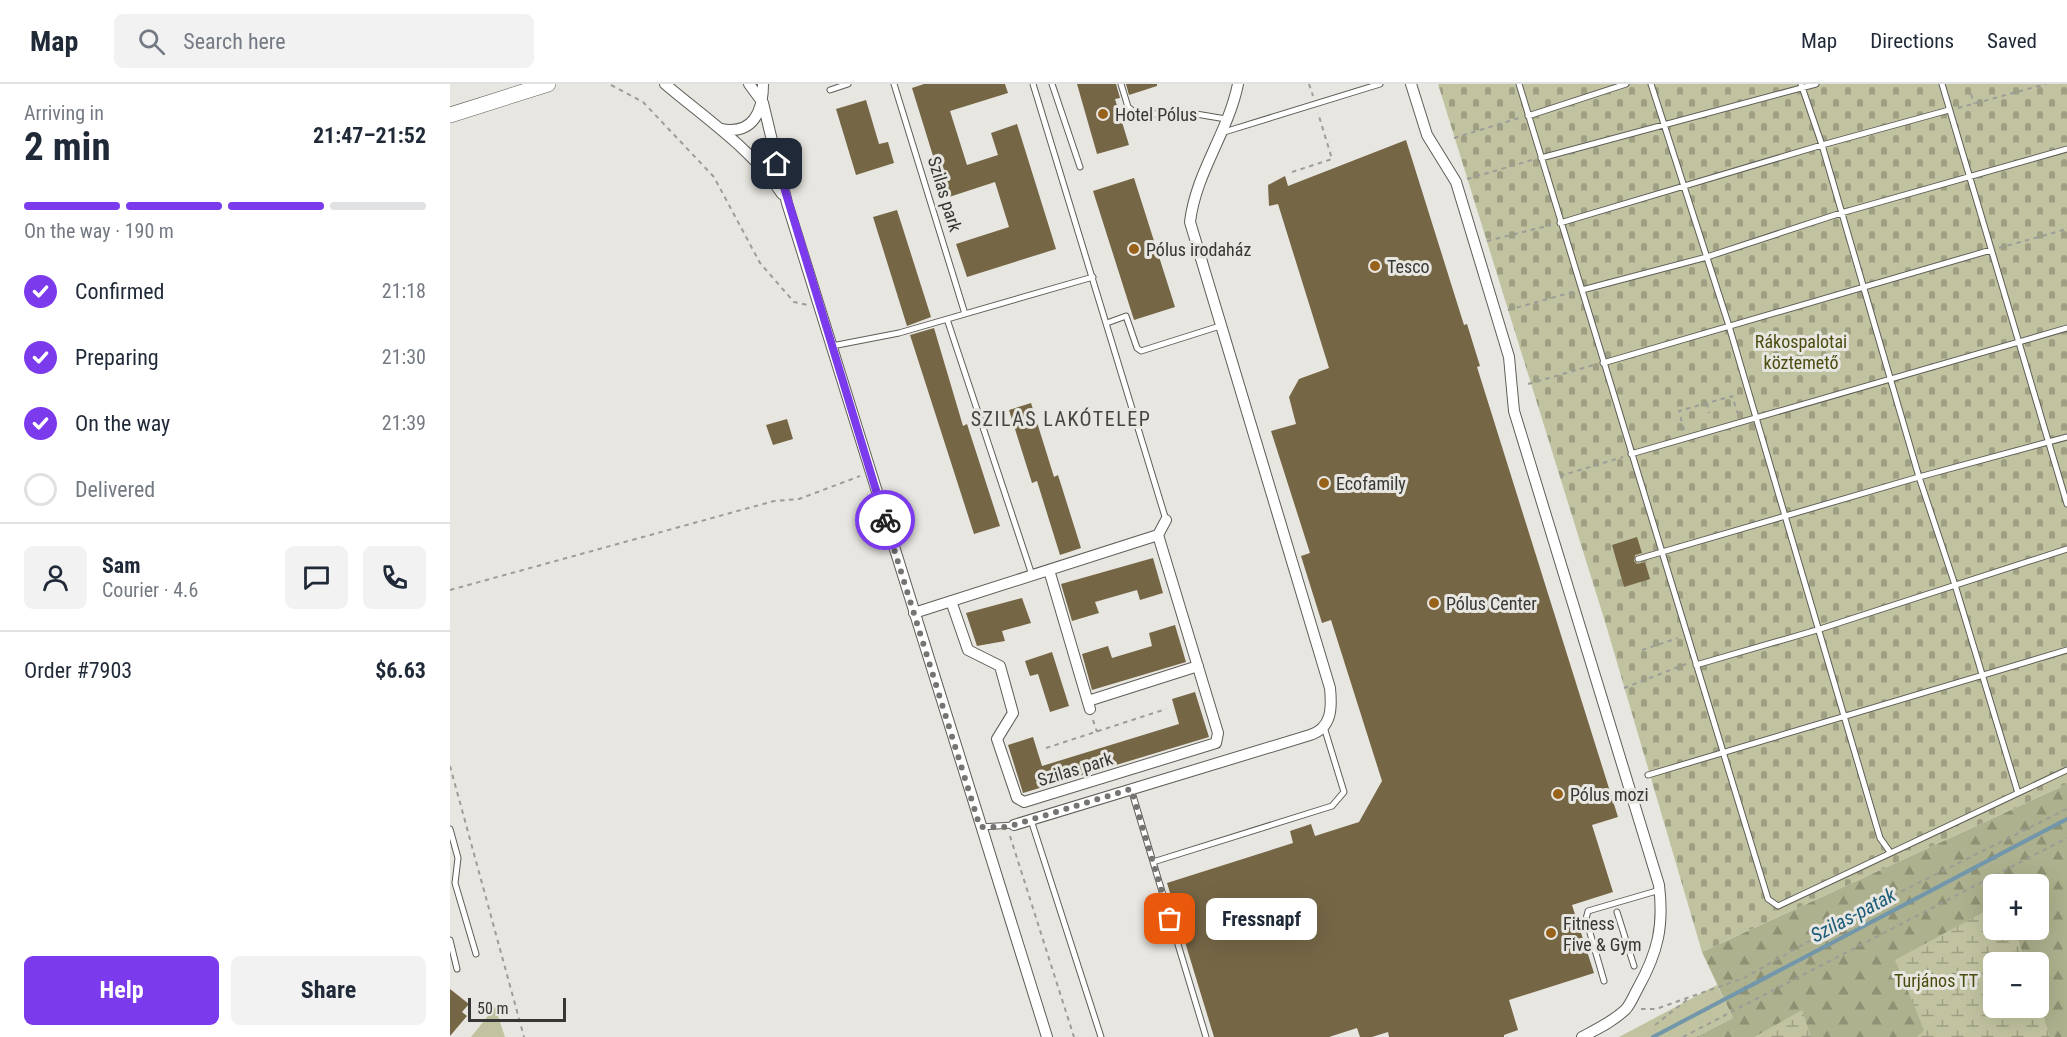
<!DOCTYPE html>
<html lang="en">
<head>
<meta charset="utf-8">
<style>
  :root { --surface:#fff; --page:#f2f2f3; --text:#1f2937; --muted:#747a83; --line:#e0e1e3; --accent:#7c3aed }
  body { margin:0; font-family:"Roboto Condensed",sans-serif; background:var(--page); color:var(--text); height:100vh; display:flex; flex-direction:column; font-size:22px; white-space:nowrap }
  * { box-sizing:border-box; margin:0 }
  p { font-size:20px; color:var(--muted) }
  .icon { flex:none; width:33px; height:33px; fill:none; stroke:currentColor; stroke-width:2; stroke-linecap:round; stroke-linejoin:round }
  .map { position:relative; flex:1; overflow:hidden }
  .sheet { display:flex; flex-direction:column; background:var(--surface); width:450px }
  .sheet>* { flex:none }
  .controls { position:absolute; left:1533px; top:790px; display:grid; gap:12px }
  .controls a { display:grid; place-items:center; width:66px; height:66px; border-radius:9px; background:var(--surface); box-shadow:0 6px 24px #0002; font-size:30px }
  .scale { position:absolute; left:18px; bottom:15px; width:98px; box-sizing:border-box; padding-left:6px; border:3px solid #383735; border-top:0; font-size:16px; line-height:21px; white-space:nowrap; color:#383735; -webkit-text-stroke:4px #e8e6e0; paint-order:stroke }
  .pin { position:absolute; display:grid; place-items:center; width:51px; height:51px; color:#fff; margin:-26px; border-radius:12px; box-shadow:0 3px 9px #0006 }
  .courier { position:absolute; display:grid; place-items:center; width:60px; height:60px; margin:-30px; border:4px solid #7c3aed; border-radius:50%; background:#fff; color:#222; box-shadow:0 2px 8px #0007 }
  .bubble { position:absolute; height:42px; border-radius:9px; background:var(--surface); box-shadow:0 6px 24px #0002; font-size:20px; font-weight:700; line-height:42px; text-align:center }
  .head em { font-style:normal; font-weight:700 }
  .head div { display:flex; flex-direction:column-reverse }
  .head { display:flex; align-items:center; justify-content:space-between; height:102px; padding:0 24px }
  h1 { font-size:39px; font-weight:700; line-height:45px }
  .bar { display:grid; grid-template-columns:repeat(4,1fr); gap:9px 6px; align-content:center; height:72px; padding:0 24px }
  .bar i { height:8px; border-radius:4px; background:var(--line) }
  .bar .current { background:var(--accent) }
  .bar p { grid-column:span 4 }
  .line { display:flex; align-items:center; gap:15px; padding:0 24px; border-top:2px solid var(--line) }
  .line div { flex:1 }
  .round { display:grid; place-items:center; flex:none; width:63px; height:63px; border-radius:9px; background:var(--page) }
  ol { padding:0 24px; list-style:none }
  li { display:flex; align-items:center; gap:18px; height:66px }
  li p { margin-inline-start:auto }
  li .icon { padding:6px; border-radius:50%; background:var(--accent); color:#fff; stroke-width:4 }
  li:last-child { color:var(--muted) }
  li i { width:33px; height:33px; border:3px solid var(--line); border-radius:50% }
  .primary-button { display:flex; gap:12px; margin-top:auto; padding:12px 24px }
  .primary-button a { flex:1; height:69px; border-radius:9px; background:var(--accent); color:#fff; font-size:24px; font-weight:700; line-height:69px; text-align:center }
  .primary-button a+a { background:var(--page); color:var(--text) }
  header { display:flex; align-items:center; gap:36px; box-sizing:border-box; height:84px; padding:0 30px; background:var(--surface); border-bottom:2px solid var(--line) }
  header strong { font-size:28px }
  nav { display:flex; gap:33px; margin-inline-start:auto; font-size:21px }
  .search { width:420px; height:54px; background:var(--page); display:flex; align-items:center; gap:15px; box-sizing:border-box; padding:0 21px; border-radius:9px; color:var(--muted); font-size:22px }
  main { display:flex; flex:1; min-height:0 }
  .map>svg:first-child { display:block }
  .grass { fill:#c1c3a0 }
  .forest { fill:url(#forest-firs); fill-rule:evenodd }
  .wetland { fill:url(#wetland-marsh) }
  .cemetery { fill:url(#cemetery-stones) }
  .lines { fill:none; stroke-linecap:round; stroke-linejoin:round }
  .stream { stroke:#7296aa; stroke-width:4 }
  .building { fill:#756646 }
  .lane-casing { stroke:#5f5d58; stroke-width:7 }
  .street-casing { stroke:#5f5d58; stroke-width:12 }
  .secondary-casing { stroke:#5f5d58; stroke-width:16 }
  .path { stroke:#9d9c97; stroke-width:2; stroke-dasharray:4.5 4.5; stroke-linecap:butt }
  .lane { stroke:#fff; stroke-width:5 }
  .street { stroke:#fff; stroke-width:10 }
  .secondary { stroke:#fff; stroke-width:15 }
  .done { stroke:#767471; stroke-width:6; stroke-dasharray:0 10.8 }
  .route { stroke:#7c3aed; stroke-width:8 }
  .poi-dot { fill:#98621b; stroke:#e8e6e0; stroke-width:2 }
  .labels { text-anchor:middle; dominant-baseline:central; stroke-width:6; stroke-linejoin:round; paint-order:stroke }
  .poi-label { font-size:18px; fill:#383735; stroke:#e8e6e0; text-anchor:start }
  .street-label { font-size:18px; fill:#383735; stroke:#e8e6e0 }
  .park-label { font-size:18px; fill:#4b4d10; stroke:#e8e6e0 }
  .neighbourhood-label { font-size:20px; letter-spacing:1.5px; fill:#464440; stroke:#e8e6e0 }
  .water-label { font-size:20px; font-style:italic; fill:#1a5c79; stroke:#e8e6e0 }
</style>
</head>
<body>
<header>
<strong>Map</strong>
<div class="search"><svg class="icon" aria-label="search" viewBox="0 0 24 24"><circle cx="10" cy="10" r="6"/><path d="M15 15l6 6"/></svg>Search here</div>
<nav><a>Map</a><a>Directions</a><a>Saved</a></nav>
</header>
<main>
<section class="sheet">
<div class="head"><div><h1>2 min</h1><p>Arriving in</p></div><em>21:47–21:52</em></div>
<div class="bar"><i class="current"></i><i class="current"></i><i class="current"></i><i></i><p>On the way · 190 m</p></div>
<ol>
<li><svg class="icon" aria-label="check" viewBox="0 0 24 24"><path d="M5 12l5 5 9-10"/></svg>Confirmed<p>21:18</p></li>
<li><svg class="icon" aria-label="check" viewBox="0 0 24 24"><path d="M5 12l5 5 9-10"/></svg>Preparing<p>21:30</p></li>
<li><svg class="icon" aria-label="check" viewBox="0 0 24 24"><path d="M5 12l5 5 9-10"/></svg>On the way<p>21:39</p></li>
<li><i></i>Delivered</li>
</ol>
<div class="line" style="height:108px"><a class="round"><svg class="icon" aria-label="person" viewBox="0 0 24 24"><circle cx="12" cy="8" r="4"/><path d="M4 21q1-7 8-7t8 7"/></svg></a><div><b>Sam</b><p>Courier · 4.6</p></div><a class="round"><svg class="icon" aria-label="chat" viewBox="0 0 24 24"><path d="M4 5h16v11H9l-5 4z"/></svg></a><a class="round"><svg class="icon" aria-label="phone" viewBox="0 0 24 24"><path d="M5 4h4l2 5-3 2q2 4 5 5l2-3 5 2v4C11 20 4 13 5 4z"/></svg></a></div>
<div class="line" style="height:78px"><div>Order #7903</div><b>$6.63</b></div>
<div class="primary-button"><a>Help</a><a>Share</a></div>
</section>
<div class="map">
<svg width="1617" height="953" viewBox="0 0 1617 953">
  <defs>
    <pattern id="forest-firs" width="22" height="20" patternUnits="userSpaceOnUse" patternTransform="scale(1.5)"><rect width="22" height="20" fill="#aeb18d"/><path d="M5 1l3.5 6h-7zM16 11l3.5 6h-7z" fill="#8f9174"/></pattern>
    <pattern id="wetland-marsh" width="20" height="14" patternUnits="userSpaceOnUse" patternTransform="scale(1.5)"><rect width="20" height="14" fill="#c1c3a0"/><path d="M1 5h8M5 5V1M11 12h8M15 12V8" fill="none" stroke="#9e9f83"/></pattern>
    <pattern id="cemetery-stones" width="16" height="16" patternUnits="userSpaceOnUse" patternTransform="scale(1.5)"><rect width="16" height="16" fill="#c1c3a0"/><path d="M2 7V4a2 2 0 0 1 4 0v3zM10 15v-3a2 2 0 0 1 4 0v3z" fill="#9e9f83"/></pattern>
  </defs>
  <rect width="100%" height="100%" fill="#e8e6e0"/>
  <!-- grass -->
  <path class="grass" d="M1267 901 1283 934 1246 953H1169Z
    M45 923 55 953H21Z"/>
  <!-- forest -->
  <path class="forest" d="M1617 700V953H1246L1283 934 1252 868ZM1544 801H1588V846H1544ZM1544 879H1588V924H1544Z"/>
  <!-- wetland -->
  <path class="wetland" d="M1543 823 1544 846H1565L1576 879H1544V924H1588L1589 917 1600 953H1467L1474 946 1445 876Z
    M1352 926 1361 953H1304Z"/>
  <!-- cemetery -->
  <path class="cemetery" d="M988 0H1617V700L1252 868 1156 541Z"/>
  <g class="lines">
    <!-- stream -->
    <path class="stream" d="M1203 953 1617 735"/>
  </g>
  <!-- building -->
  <path class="building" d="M474 0H555L558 9 500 27 517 81 548 71 541 49 567 40 606 165 517 193 506 160 559 143 545 98 496 114 462 4Z
    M627 0H666L670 14 665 15 679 61 647 70Z
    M676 0H707V2L679 11Z
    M416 16 429 60 438 58 444 79 406 91 386 25Z
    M956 56 1014 241 1017 240 1030 282 1027 283 1168 733 1142 741 1163 808 1122 821 1144 889 1059 916 1068 946 1054 951V953H939L938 948 922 953H910L907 944 879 953H764L717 799 843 759 840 747 861 740 865 752 909 738 932 697 881 536 872 539 851 472 860 469 821 347 846 340 839 313 849 295 879 284 828 120 819 122 818 101 835 92 838 102Z
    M684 94 725 223 684 236 643 107Z
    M447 126 481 233 457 242 423 133Z
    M484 244 513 342 517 340 550 442 524 450 460 251Z
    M581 319 604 393 608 391 631 464 610 471 587 397 582 399 559 326Z
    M337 335 343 355 323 361 316 341Z
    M1187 453 1192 469 1185 471 1184 477 1187 480 1195 478 1200 495 1174 503 1162 461Z
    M703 474 713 509 690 516 687 506 645 518 649 529 622 537 611 500Z
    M572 514 581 539 552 547 555 557 527 562 516 529Z
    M725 541 736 578 642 606 632 570 658 562 662 574 702 562 699 549Z
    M602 568 619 622 600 628 588 590 580 592 575 577Z
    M745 608 759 653 573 709 558 661 583 653 592 682 729 640 722 615Z
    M0 905 19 920 12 928 17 932 0 952Z"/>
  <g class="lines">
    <!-- lane casing -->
    <g class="lane-casing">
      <path id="lane" d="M444 0 515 230
        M583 0 716 436
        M602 0 630 83
        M671 0 678 23 689 32 728 27 776 35
        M1069 0 1318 815 1328 822 1617 686
        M1201 0 1279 242 1430 754 1440 768
        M1351 0 1372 61 1469 393 1505 501 1568 709
        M1492 0 1617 420
        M380 6 398 0
        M1078 32 1176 0
        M771 49 930 0
        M1091 74 1366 0
        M1110 139 1372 61 1499 26
        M1132 206 1257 173 1391 129 1617 65
        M497 235 582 491
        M657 239 676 232 687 264 691 267 770 242
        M382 262 449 249 643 193
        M1153 279 1541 166
        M1181 370 1617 244
        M1188 475 1469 393 1617 353
        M1246 581 1367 546 1617 465
        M1198 691 1617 566
        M681 705 756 953
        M581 736 651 953
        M530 743 564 741
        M0 745 8 774 5 799 26 870
        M703 778 882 722 894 708 874 643
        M1167 828 1184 882
        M0 856 7 885
        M1154 897 1136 835 1138 827 1210 806"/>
    </g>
    <!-- street casing -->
    <g class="street-casing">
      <path id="street" d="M215 0C255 34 303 66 332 110
        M299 0 313 19 337 119 597 953
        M961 0 977 51 1006 98 1059 273 1064 327 1209 801C1214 842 1208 868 1188 904 1184 911 1181 919 1176 925 1164 937 1147 945 1132 953
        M271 45C303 51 313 28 313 0
        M599 486 640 625
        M501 517 518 566 550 582 563 629 547 655 567 714 574 718 766 659 768 649 708 451
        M464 529 708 451 716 436
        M638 617 748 582
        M564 741 860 651C882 644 882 624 880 604L740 138C746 88 778 49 788 0"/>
    </g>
    <!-- secondary casing -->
    <g class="secondary-casing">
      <path id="secondary" d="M0 31 98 0"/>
    </g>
    <!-- path -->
    <path class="path" d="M859 0 863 12
      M161 1 193 18 264 93 310 179 344 218 358 221
      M1521 10 1524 20
      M1508 24 1596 0
      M1004 54 1069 34
      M842 88 882 75 868 29
      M1017 95 1082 76
      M1037 157 1101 141
      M1549 164 1617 145
      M1058 226 1123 208
      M1078 300 1144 281
      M1257 319 1259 329
      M1234 346 1229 327 1282 312 1288 330
      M1110 392 1173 373
      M0 506 324 417 349 415 410 392
      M1192 566 1228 554
      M1174 604 1236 580
      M643 636 647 648
      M596 664 716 625
      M0 682 74 953
      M560 752 624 953
      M1191 925H1206L1294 894 1418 824 1617 725
      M1205 941 1238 915
      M1233 953 1617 754"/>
    <!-- lane -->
    <use href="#lane" class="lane"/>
    <!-- street -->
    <use href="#street" class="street"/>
    <!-- secondary -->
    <use href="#secondary" class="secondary"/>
  </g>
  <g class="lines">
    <!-- done -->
    <path class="done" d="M435 436 530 743H557L681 705 720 835"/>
    <!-- route -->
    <path class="route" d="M327 80 435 436"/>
  </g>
  <!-- markers -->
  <g class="poi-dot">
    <circle cx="653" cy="30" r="6"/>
    <circle cx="684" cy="165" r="6"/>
    <circle cx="925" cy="182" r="6"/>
    <circle cx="874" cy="399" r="6"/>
    <circle cx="984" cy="519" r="6"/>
    <circle cx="1108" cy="710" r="6"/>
    <circle cx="1101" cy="849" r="6"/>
  </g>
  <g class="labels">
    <!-- poi labels -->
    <g class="poi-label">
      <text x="665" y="30">Hotel Pólus</text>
      <text x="696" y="165">Pólus irodaház</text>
      <text x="937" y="182">Tesco</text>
      <text x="886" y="399">Ecofamily</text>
      <text x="996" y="519">Pólus Center</text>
      <text x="1120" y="710">Pólus mozi</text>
      <text x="1113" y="839">Fitness<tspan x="1113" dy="21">Five &amp; Gym</tspan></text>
    </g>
    <!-- street labels -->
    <g class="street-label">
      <text transform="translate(495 110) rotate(73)">Szilas park</text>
      <text transform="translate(625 685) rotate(-17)">Szilas park</text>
    </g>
    <!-- park labels -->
    <g class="park-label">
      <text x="1351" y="257">Rákospalotai<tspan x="1351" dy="21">köztemető</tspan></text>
      <text x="1486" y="896">Turjános TT</text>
    </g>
    <!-- neighbourhood labels -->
    <g class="neighbourhood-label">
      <text x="611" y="335">SZILAS LAKÓTELEP</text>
    </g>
    <!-- water labels -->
    <g class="water-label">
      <text transform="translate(1403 831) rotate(-28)">Szilas-patak</text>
    </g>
  </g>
</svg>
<div class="controls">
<a>+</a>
<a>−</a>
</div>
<div class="scale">50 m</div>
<div class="pin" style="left:720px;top:835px;background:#ea580c"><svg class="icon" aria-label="bag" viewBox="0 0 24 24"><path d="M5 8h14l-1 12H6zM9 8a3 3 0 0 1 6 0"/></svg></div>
<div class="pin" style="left:327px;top:80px;background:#1f2937"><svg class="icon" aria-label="home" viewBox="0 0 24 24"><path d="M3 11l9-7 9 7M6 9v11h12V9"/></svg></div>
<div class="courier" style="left:435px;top:436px"><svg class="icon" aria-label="bike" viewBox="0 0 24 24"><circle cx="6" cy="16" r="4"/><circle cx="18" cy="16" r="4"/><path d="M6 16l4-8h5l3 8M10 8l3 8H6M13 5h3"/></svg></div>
<div class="bubble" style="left:756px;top:814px;width:111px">Fressnapf</div>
</div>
</main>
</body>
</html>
